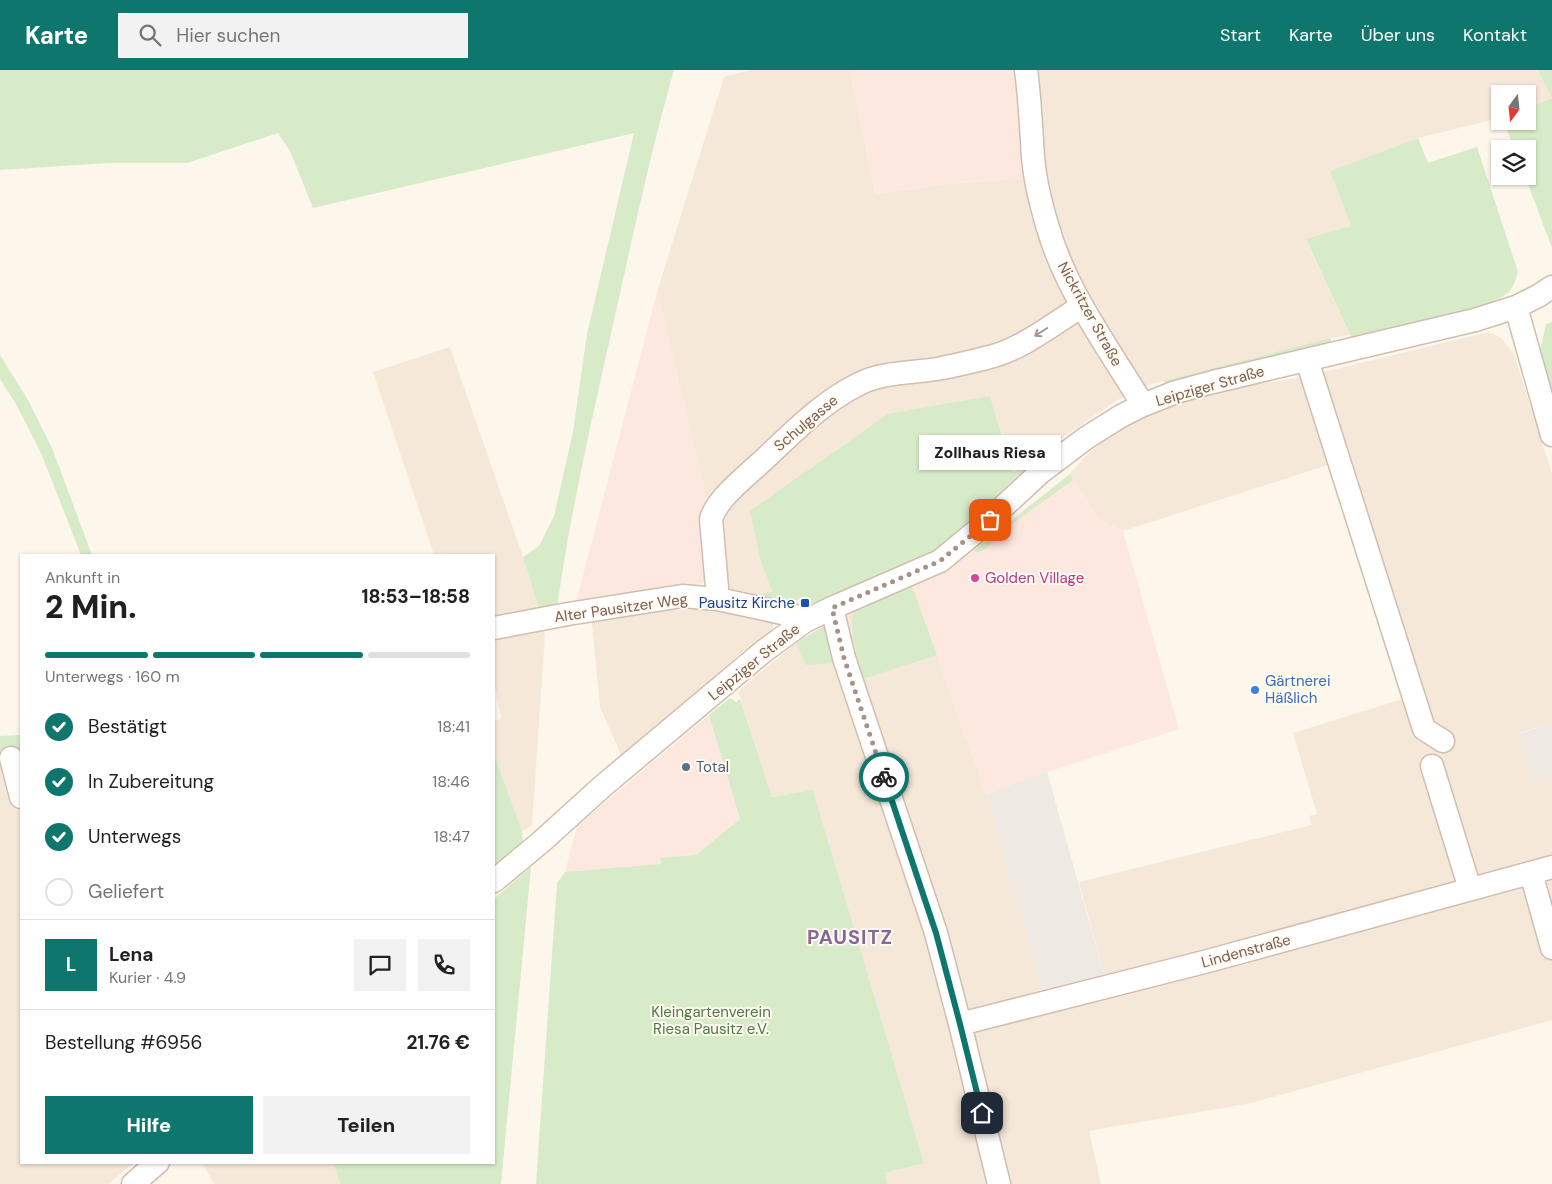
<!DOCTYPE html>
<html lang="de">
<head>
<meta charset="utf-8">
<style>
  :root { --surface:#fff; --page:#f2f2f2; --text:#202124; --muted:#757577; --line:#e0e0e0; --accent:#0f766e }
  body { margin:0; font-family:"DM Sans",sans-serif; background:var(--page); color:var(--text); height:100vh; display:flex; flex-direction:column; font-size:19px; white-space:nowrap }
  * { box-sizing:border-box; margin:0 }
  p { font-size:16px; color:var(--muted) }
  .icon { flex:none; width:28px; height:28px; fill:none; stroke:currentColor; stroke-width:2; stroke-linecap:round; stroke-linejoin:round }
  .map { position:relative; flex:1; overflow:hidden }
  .drawer { position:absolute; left:20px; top:484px; width:475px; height:610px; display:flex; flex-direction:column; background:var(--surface); border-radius:0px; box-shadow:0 1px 4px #0004 }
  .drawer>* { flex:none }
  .needle { width:32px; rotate:195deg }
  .buttons { position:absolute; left:1491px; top:15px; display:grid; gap:10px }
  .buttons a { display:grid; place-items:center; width:45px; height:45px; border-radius:0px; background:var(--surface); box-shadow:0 1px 4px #0004; font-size:25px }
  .pin { position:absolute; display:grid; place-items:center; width:42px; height:42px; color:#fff; margin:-21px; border-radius:10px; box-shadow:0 2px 8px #0006 }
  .courier { position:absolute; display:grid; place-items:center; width:50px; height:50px; margin:-25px; border:4px solid #0f766e; border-radius:50%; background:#fff; color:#222; box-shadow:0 1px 6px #0007 }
  .bubble { position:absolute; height:35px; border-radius:0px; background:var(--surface); box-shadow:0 1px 4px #0004; font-size:16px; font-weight:800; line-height:35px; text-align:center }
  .overview em { font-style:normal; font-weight:800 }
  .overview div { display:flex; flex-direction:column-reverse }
  .overview { display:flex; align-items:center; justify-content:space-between; height:85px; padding:0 25px }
  h1 { font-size:32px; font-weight:800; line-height:38px }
  .bar { display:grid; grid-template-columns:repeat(4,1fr); gap:8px 5px; align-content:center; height:60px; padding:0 25px }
  .bar i { height:6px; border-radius:4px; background:var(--line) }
  .bar .current { background:var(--accent) }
  .bar p { grid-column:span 4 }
  .line { display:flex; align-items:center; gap:12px; padding:0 25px; border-top:1px solid var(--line) }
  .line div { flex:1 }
  .round { display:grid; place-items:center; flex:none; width:52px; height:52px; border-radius:0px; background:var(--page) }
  ol { padding:0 25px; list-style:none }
  li { display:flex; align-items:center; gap:15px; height:55px }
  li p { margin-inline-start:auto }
  li .icon { padding:5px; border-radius:50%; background:var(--accent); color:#fff; stroke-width:4 }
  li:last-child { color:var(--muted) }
  li i { width:28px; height:28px; border:2px solid var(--line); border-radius:50% }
  .action { display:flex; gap:10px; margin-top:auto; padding:10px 25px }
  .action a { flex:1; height:58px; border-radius:0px; background:var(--accent); color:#fff; font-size:20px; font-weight:800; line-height:58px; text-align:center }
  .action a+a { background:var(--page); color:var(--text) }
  header { display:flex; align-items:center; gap:30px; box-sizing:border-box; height:70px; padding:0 25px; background:var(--accent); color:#fff }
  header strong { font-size:24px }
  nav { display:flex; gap:28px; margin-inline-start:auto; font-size:18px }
  .search { width:350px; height:45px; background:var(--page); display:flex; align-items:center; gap:12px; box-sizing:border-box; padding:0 18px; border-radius:0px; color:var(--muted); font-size:19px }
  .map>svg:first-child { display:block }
  .residential { fill:#f5e8d9 }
  .commercial { fill:#fde8df }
  .industrial { fill:#eee9e3 }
  .green { fill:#d7ebc8 }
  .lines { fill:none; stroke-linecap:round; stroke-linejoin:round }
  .minor-casing { stroke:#d0beaf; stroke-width:25 }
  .minor { stroke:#fff; stroke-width:22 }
  .oneway { stroke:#a8968b }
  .done { stroke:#a79384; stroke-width:5; stroke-dasharray:0 9 }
  .route { stroke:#0f766e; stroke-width:6 }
  .hotel-dot { fill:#d1479c; stroke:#fffaf2; stroke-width:2 }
  .transit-dot { fill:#1a4fb4; stroke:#fffaf2; stroke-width:2 }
  .shop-dot { fill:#3f7fe0; stroke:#fffaf2; stroke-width:2 }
  .service-dot { fill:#5c6f8a; stroke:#fffaf2; stroke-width:2 }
  .labels { text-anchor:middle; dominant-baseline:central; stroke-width:4; stroke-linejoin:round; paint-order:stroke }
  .street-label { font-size:15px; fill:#795d4d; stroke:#fffaf2 }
  .hotel-label { font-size:15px; fill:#b23c85; stroke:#fffaf2; text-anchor:start }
  .transit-label { font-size:15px; fill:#164399; stroke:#fffaf2; text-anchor:end }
  .shop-label { font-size:15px; fill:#366cbe; stroke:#fffaf2; text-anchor:start }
  .service-label { font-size:15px; fill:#4e5e75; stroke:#fffaf2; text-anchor:start }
  .park-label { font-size:15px; fill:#527941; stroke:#fffaf2 }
  .district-label { font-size:20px; font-weight:bold; letter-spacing:1px; fill:#856694; stroke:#fffaf2 }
</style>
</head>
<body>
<header>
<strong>Karte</strong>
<div class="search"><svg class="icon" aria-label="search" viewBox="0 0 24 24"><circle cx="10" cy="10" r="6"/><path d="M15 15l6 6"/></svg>Hier suchen</div>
<nav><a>Start</a><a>Karte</a><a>Über uns</a><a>Kontakt</a></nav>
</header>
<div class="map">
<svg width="1552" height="1114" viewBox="0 0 1552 1114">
  <rect width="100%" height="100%" fill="#fdf6eb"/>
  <!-- residential -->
  <path class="residential" d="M749 0H850L875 124 948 114 1025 108 1021 79 1016 0H1538L1552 28 1528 38V24H1500V48L1418 68 1330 101 1351 156 1306 170 1350 265 1331 268 1148 315 1114 332 1048 378 1009 386 990 326 761 492 772 521 740 529 704 513 708 503 709 438 657 222 724 7Z
    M1489 262 1501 268 1514 284 1552 404V653L1519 663 1534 711 1552 705V950L1251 1033 1089 1061 1101 1114H887L885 1103 924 1093 813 720 772 727 738 621 796 573 824 556 912 516 986 724 1044 924 1105 908 1079 812 1312 755 1309 746 1317 744 1293 663 1406 628 1331 394 1123 461 1100 450 1070 404 1084 388 1108 367 1154 342 1206 323 1303 307Z
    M450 277 523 487 540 542 494 552V485H434L373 302Z
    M699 531 773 552V557L771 561 740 584 623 690 600 637 591 545Z
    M542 560 545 564 532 756 522 761 494 684V651L501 649 494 611V568Z
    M0 696H21V1092L134 1093 108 1114H0Z
    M202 1093H334L340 1114H214Z"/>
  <!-- commercial -->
  <path class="commercial" d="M850 0H1016L1021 79 1025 108 948 114 875 124Z
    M657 222 709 438 708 504 704 513 575 536Z
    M1070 404 1100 450 1123 461 1179 659 1047 702 986 724 912 516 954 493 974 480Z
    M709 645 741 749 696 785 660 788 661 794 565 802 577 756Z"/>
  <!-- industrial -->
  <path class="industrial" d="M1552 653V705L1534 711 1519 664Z
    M1047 702 1105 908 1044 924 986 724Z"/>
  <!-- green -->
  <path class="green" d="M0 0H674C650 84 632 170 613 255 592 349 570 443 557 538L540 542 523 487 539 476 554 446 573 362 587 264 634 63 313 138 290 81 278 63 187 93H109L0 100Z
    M1538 0H1552V178L1525 106H1528V79H1514L1504 51H1528V38L1552 28Z
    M1418 68 1428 93 1477 77 1518 202 1514 214 1509 222 1502 227 1480 237 1353 271 1306 169 1351 156 1330 101Z
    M1552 252V338L1543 304 1541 277 1546 254Z
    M1331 268 1330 276 1168 316 1163 311Z
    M0 285 28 330 52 378 92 485H81L41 383 16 334 0 309Z
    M990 326 1013 402 1028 396 1030 398 1013 418 930 485 824 530 803 535 802 530H789V537L740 529 772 521 761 492 750 441 888 344Z
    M1070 404 1073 410 1011 455 986 478 977 483 974 480Z
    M912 516 937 585 863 609C859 591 848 559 854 542Z
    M824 556 827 560 835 593 806 595 796 573Z
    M730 628 736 632 740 629 772 727 813 720 924 1093 885 1103 887 1114H536L557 813 565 802 661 794 660 788 696 785 740 749 709 645Z
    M21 665V680L0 681V666Z
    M494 684 522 761 523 773 494 798Z
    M531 797 501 1114H340L334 1093 494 1092V829Z"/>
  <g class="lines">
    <!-- minor casing -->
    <g class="minor-casing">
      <path id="minor" d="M1026 0C1030 29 1031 58 1033 87 1035 111 1041 135 1048 158 1066 221 1109 279 1143 335
        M1516 237 1552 365
        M1307 290 1424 659 1443 671
        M718 529 711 449C717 429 743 409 758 395 790 366 820 333 859 314 882 302 912 303 937 299 953 296 970 292 986 288 1021 280 1052 255 1082 236
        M832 538 844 588 936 863 960 954 999 1114
        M494 558 568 544 682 526 718 529 796 546 805 551
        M11 688 21 727
        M1432 696 1470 819
        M1531 803 1552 878
        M494 811 541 772 604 715 764 581 805 551 832 538 940 491 979 459 1041 402 1086 368 1121 346 1143 335 1176 322 1213 312 1475 250 1516 237 1538 226 1552 217
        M960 954 1208 891 1552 797
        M133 1114 158 1092"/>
    </g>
    <!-- minor -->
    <use href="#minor" class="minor"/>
  </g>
  <!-- one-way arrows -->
  <defs><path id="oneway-shaft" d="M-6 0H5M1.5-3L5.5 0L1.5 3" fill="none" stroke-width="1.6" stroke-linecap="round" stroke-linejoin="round" transform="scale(1.25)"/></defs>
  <use class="oneway" href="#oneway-shaft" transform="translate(1041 262) rotate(148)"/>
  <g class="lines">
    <!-- done -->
    <path class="done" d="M884 707 844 588 832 538 940 491 990 450"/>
    <!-- route -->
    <path class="route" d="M884 707 936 863 960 954 982 1043"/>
  </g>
  <!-- markers -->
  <circle class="hotel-dot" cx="975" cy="508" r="5"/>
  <rect class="transit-dot" x="800" y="528" width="10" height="10" rx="2.5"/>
  <circle class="shop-dot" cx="1255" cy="620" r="5"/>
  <circle class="service-dot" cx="686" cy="697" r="5"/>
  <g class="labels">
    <!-- street labels -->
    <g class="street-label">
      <text transform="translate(1090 244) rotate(61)">Nickritzer Straße</text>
      <text transform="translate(1210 316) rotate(-16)">Leipziger Straße</text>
      <text transform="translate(806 353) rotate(-40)">Schulgasse</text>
      <text transform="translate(621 538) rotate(-8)">Alter Pausitzer Weg</text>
      <text transform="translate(754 592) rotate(-39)">Leipziger Straße</text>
      <text transform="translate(1246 881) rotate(-15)">Lindenstraße</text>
    </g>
    <!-- hotel labels -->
    <g class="hotel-label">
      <text x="985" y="508">Golden Village</text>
    </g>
    <!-- transit labels -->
    <g class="transit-label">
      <text x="795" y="533">Pausitz Kirche</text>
    </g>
    <!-- shop labels -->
    <g class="shop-label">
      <text x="1265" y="611">Gärtnerei<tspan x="1265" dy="17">Häßlich</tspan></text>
    </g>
    <!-- service labels -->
    <g class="service-label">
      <text x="696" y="697">Total</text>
    </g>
    <!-- park labels -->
    <g class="park-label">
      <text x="711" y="942">Kleingartenverein<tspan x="711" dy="17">Riesa Pausitz e.V.</tspan></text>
    </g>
    <!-- district labels -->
    <g class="district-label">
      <text x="850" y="867">PAUSITZ</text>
    </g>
  </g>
</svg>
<div class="buttons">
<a><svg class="needle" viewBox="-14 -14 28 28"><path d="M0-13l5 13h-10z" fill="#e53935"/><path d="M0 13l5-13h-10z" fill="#757577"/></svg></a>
<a><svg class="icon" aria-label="layers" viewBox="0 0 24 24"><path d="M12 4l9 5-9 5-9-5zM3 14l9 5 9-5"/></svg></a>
</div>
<div class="pin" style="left:990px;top:450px;background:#ea580c"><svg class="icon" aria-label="bag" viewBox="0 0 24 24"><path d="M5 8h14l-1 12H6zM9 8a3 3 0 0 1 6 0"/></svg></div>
<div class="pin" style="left:982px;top:1043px;background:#1f2937"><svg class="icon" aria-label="home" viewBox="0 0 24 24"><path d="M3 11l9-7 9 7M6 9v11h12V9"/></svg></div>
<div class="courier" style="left:884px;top:707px"><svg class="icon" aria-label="bike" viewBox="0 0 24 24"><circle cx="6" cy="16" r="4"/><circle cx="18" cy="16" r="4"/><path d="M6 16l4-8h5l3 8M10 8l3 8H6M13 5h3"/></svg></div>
<div class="bubble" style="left:919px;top:365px;width:142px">Zollhaus Riesa</div>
<section class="drawer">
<div class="overview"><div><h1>2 Min.</h1><p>Ankunft in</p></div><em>18:53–18:58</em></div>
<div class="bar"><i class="current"></i><i class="current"></i><i class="current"></i><i></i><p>Unterwegs · 160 m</p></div>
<ol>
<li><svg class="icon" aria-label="check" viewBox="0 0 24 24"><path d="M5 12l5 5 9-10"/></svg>Bestätigt<p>18:41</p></li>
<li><svg class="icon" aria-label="check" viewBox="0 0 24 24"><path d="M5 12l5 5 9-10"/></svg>In Zubereitung<p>18:46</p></li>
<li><svg class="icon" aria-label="check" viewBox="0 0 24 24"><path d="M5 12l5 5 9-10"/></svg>Unterwegs<p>18:47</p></li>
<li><i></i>Geliefert</li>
</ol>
<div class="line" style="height:90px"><b class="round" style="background:var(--accent);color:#fff">L</b><div><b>Lena</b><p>Kurier · 4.9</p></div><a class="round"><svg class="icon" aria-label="chat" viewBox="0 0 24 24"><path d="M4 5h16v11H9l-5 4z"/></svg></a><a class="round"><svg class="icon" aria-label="phone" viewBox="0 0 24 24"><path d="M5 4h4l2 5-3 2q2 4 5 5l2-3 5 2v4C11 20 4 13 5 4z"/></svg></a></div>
<div class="line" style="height:65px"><div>Bestellung #6956</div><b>21.76 €</b></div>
<div class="action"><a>Hilfe</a><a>Teilen</a></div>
</section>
</div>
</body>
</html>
